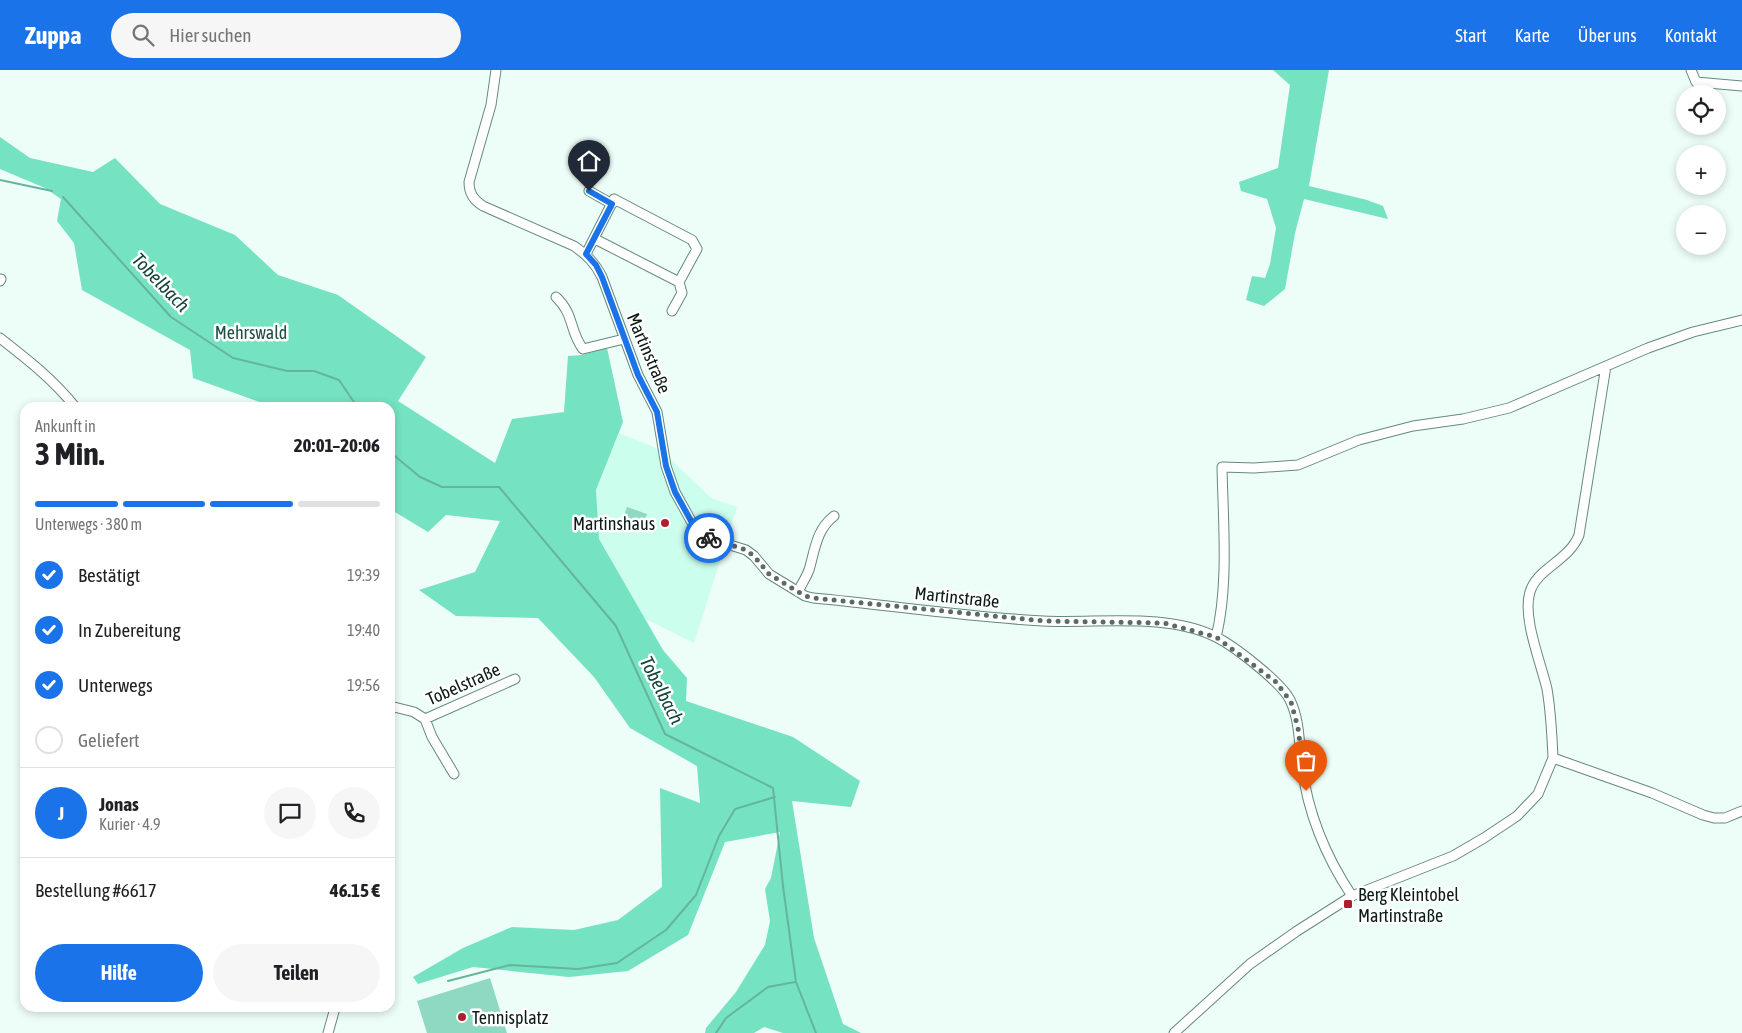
<!DOCTYPE html>
<html lang="de">
<head>
<meta charset="utf-8">
<style>
  :root { --surface:#fff; --page:#f6f6f6; --text:#202124; --muted:#757577; --line:#e0e0e0; --accent:#1a73e8 }
  body { margin:0; font-family:"Asap Condensed",sans-serif; background:var(--page); color:var(--text); height:100vh; display:flex; flex-direction:column; font-size:19px; white-space:nowrap }
  * { box-sizing:border-box; margin:0 }
  p { font-size:16px; color:var(--muted) }
  .icon { flex:none; width:28px; height:28px; fill:none; stroke:currentColor; stroke-width:2; stroke-linecap:round; stroke-linejoin:round }
  .map { position:relative; flex:1; overflow:hidden }
  .drawer { position:absolute; left:20px; top:332px; width:375px; height:610px; display:flex; flex-direction:column; background:var(--surface); border-radius:15px; box-shadow:0 2px 8px #0003 }
  .drawer>* { flex:none }
  .buttons { position:absolute; left:1676px; top:15px; display:grid; gap:10px }
  .buttons a { display:grid; place-items:center; width:50px; height:50px; border-radius:50%; background:var(--surface); box-shadow:0 2px 8px #0003; font-size:25px }
  .pin { position:absolute; display:grid; place-items:center; width:42px; height:42px; color:#fff; margin:-51px -21px; border-radius:50% 50% 50% 0; rotate:-45deg; box-shadow:0 0 5px #0007 }
  .pin .icon { rotate:45deg }
  .courier { position:absolute; display:grid; place-items:center; width:50px; height:50px; margin:-25px; border:4px solid #1a73e8; border-radius:50%; background:#fff; color:#222; box-shadow:0 1px 6px #0007 }
  .head em { font-style:normal; font-weight:700 }
  .head div { display:flex; flex-direction:column-reverse }
  .head { display:flex; align-items:center; justify-content:space-between; height:85px; padding:0 15px }
  h1 { font-size:32px; font-weight:700; line-height:38px }
  .bar { display:grid; grid-template-columns:repeat(4,1fr); gap:8px 5px; align-content:center; height:60px; padding:0 15px }
  .bar i { height:6px; border-radius:4px; background:var(--line) }
  .bar .active { background:var(--accent) }
  .bar p { grid-column:span 4 }
  .line { display:flex; align-items:center; gap:12px; padding:0 15px; border-top:1px solid var(--line) }
  .line div { flex:1 }
  .round { display:grid; place-items:center; flex:none; width:52px; height:52px; border-radius:26px; background:var(--page) }
  ol { padding:0 15px; list-style:none }
  li { display:flex; align-items:center; gap:15px; height:55px }
  li p { margin-inline-start:auto }
  li .icon { padding:5px; border-radius:50%; background:var(--accent); color:#fff; stroke-width:4 }
  li:last-child { color:var(--muted) }
  li i { width:28px; height:28px; border:2px solid var(--line); border-radius:50% }
  .cta { display:flex; gap:10px; margin-top:auto; padding:10px 15px }
  .cta a { flex:1; height:58px; border-radius:30px; background:var(--accent); color:#fff; font-size:20px; font-weight:700; line-height:58px; text-align:center }
  .cta a+a { background:var(--page); color:var(--text) }
  header { display:flex; align-items:center; gap:30px; box-sizing:border-box; height:70px; padding:0 25px; background:var(--accent); color:#fff }
  header strong { font-size:24px }
  nav { display:flex; gap:28px; margin-inline-start:auto; font-size:18px }
  .search { width:350px; height:45px; background:var(--page); display:flex; align-items:center; gap:12px; box-sizing:border-box; padding:0 18px; border-radius:28px; color:var(--muted); font-size:19px }
  .map>svg:first-child { display:block }
  .built { fill:#ccfeed }
  .green { fill:#8fd8c1 }
  .forest { fill:#75e2c2 }
  .lines { fill:none; stroke-linecap:round; stroke-linejoin:round }
  .stream { stroke:#65b59d; stroke-width:2 }
  .minor-casing { stroke:#648a7d; stroke-width:11 }
  .minor { stroke:#fff; stroke-width:9 }
  .done { stroke:#5a6a65; stroke-width:5; stroke-dasharray:0 9 }
  .route { stroke:#1a73e8; stroke-width:6 }
  .poi-dot { fill:#b01d2d; stroke:#fff; stroke-width:2 }
  .labels { text-anchor:middle; dominant-baseline:central; stroke-width:5; stroke-linejoin:round; paint-order:stroke }
  .park-label { font-size:18px; fill:#1e4e41; stroke:#fff }
  .street-label { font-size:18px; fill:#0b1b16; stroke:#fff }
  .poi-label { font-size:18px; fill:#0b1b16; stroke:#fff; text-anchor:start }
  .water-label { font-size:19px; font-style:italic; fill:#134437; stroke:#fff }
</style>
</head>
<body>
<header>
<strong>Zuppa</strong>
<div class="search"><svg class="icon" aria-label="search" viewBox="0 0 24 24"><circle cx="10" cy="10" r="6"/><path d="M15 15l6 6"/></svg>Hier suchen</div>
<nav><a>Start</a><a>Karte</a><a>Über uns</a><a>Kontakt</a></nav>
</header>
<div class="map">
<svg width="1742" height="963" viewBox="0 0 1742 963">
  <rect width="100%" height="100%" fill="#edfdf7"/>
  <!-- built -->
  <path class="built" d="M619 363 661 380 711 428 737 437 694 573 644 548 599 469 596 420Z"/>
  <!-- green -->
  <path class="green" d="M627 437 647 444 642 458 622 451Z
    M490 908 507 963H427L417 931Z"/>
  <!-- forest -->
  <path class="forest" d="M1273 0H1329L1309 116 1367 130 1383 136 1388 149 1304 129 1295 163 1285 219 1264 236 1246 230 1252 206 1265 208 1270 194 1276 158 1267 129 1241 121 1239 112 1278 98 1290 15Z
    M0 67 30 88 93 102 115 88 160 134 235 165 278 205 338 225 426 287 398 331 495 393 512 349 564 342 568 286 582 285 607 278 623 352 596 420 599 469 663 580 687 608 686 631 793 667 860 711 851 737 792 731 814 868 843 954 861 963H783L764 957 754 963H705L706 958 736 922 765 875 770 851 765 819 771 808 780 762 725 772 688 865 628 901 569 907 473 897 418 914 413 907 463 878 512 857 574 860 618 850 662 817 660 718 700 733 697 696 630 658 594 607 538 548 456 546 419 520 475 502 500 451 446 445 428 462 390 439V338L273 337 193 308 190 280 82 220 74 173 57 151 61 129 45 118 0 99Z"/>
  <g class="lines">
    <!-- stream -->
    <path class="stream" d="M0 110 52 121
      M63 127 171 247 233 288 287 301H314L339 310 358 338
      M390 382 420 407 442 417H499L616 556 665 664 773 718 783 816 796 912 816 963
      M448 911 510 895 578 899 617 893 666 860 696 825 719 766 735 739 775 727
      M716 963 726 948 768 917 795 912"/>
    <!-- minor casing -->
    <g class="minor-casing">
      <path id="minor" d="M496 0 491 35 469 112C469 124 474 130 483 136L574 176C587 185 595 193 602 207L638 305 657 342 666 396 675 422 695 458 705 467 746 480 754 486 769 504 805 526 813 528C890 535 966 547 1043 551 1097 554 1166 542 1216 567 1234 576 1281 612 1290 630 1300 650 1299 675 1302 697 1308 744 1326 787 1352 826
        M1691 0 1696 12 1742 16
        M589 121 612 134
        M586 184 614 129 692 170 697 179 679 212 595 169
        M0 211 1 209
        M556 227C575 245 569 261 583 279L624 269
        M672 241 682 223 679 212
        M0 268C27 289 54 310 76 338
        M798 522C801 515 806 508 809 500 815 480 816 460 834 446
        M1216 567C1229 516 1223 449 1222 397L1254 398 1298 395 1359 370 1413 356 1463 349 1509 338 1648 278 1693 262 1742 250
        M390 636 414 642 425 649 432 667 454 704
        M425 649 515 609
        M1553 688C1552 665 1551 642 1547 619 1541 593 1522 547 1530 522 1537 498 1569 491 1579 465L1606 296
        M328 963 335 938
        M1174 963 1250 894 1297 861 1352 826 1453 786 1484 768 1517 746 1538 724 1553 688 1652 723 1703 745 1714 748H1725L1742 741"/>
    </g>
    <!-- minor -->
    <use href="#minor" class="minor"/>
  </g>
  <g class="lines">
    <!-- done -->
    <path class="done" d="M709 468 746 480 754 486 769 504 805 526 813 528 1044 551 1164 553 1216 567 1276 612 1291 632 1298 658 1306 721"/>
    <!-- route -->
    <path class="route" d="M589 121 612 134 586 184 596 195 602 207 638 305 657 342 666 396 675 422 695 458 709 468"/>
  </g>
  <!-- markers -->
  <g class="poi-dot">
    <circle cx="665" cy="453" r="5"/>
    <rect x="1343" y="829" width="10" height="10" rx="2.5"/>
    <circle cx="462" cy="947" r="5"/>
  </g>
  <g class="labels">
    <!-- park labels -->
    <g class="park-label">
      <text x="251" y="262">Mehrswald</text>
    </g>
    <!-- street labels -->
    <g class="street-label">
      <text transform="translate(649 283) rotate(67)">Martinstraße</text>
      <text transform="translate(957 527) rotate(6)">Martinstraße</text>
      <text transform="translate(463 614) rotate(-24)">Tobelstraße</text>
    </g>
    <!-- poi labels -->
    <g class="poi-label">
      <text x="655" y="453" text-anchor="end">Martinshaus</text>
      <text x="1358" y="824">Berg Kleintobel<tspan x="1358" dy="21">Martinstraße</tspan></text>
      <text x="472" y="947">Tennisplatz</text>
    </g>
    <!-- water labels -->
    <g class="water-label">
      <text transform="translate(161 212) rotate(46)">Tobelbach</text>
      <text transform="translate(662 620) rotate(63)">Tobelbach</text>
    </g>
  </g>
</svg>
<div class="buttons">
<a><svg class="icon" aria-label="locate" viewBox="0 0 24 24"><circle cx="12" cy="12" r="6"/><path d="M12 2v4M12 18v4M2 12h4M18 12h4"/></svg></a>
<a>+</a>
<a>−</a>
</div>
<div class="pin" style="left:1306px;top:721px;background:#ea580c"><svg class="icon" aria-label="bag" viewBox="0 0 24 24"><path d="M5 8h14l-1 12H6zM9 8a3 3 0 0 1 6 0"/></svg></div>
<div class="pin" style="left:589px;top:121px;background:#1f2937"><svg class="icon" aria-label="home" viewBox="0 0 24 24"><path d="M3 11l9-7 9 7M6 9v11h12V9"/></svg></div>
<div class="courier" style="left:709px;top:468px"><svg class="icon" aria-label="bike" viewBox="0 0 24 24"><circle cx="6" cy="16" r="4"/><circle cx="18" cy="16" r="4"/><path d="M6 16l4-8h5l3 8M10 8l3 8H6M13 5h3"/></svg></div>
<section class="drawer">
<div class="head"><div><h1>3 Min.</h1><p>Ankunft in</p></div><em>20:01–20:06</em></div>
<div class="bar"><i class="active"></i><i class="active"></i><i class="active"></i><i></i><p>Unterwegs · 380 m</p></div>
<ol>
<li><svg class="icon" aria-label="check" viewBox="0 0 24 24"><path d="M5 12l5 5 9-10"/></svg>Bestätigt<p>19:39</p></li>
<li><svg class="icon" aria-label="check" viewBox="0 0 24 24"><path d="M5 12l5 5 9-10"/></svg>In Zubereitung<p>19:40</p></li>
<li><svg class="icon" aria-label="check" viewBox="0 0 24 24"><path d="M5 12l5 5 9-10"/></svg>Unterwegs<p>19:56</p></li>
<li><i></i>Geliefert</li>
</ol>
<div class="line" style="height:90px"><b class="round" style="background:var(--accent);color:#fff">J</b><div><b>Jonas</b><p>Kurier · 4.9</p></div><a class="round"><svg class="icon" aria-label="chat" viewBox="0 0 24 24"><path d="M4 5h16v11H9l-5 4z"/></svg></a><a class="round"><svg class="icon" aria-label="phone" viewBox="0 0 24 24"><path d="M5 4h4l2 5-3 2q2 4 5 5l2-3 5 2v4C11 20 4 13 5 4z"/></svg></a></div>
<div class="line" style="height:65px"><div>Bestellung #6617</div><b>46.15 €</b></div>
<div class="cta"><a>Hilfe</a><a>Teilen</a></div>
</section>
</div>
</body>
</html>
